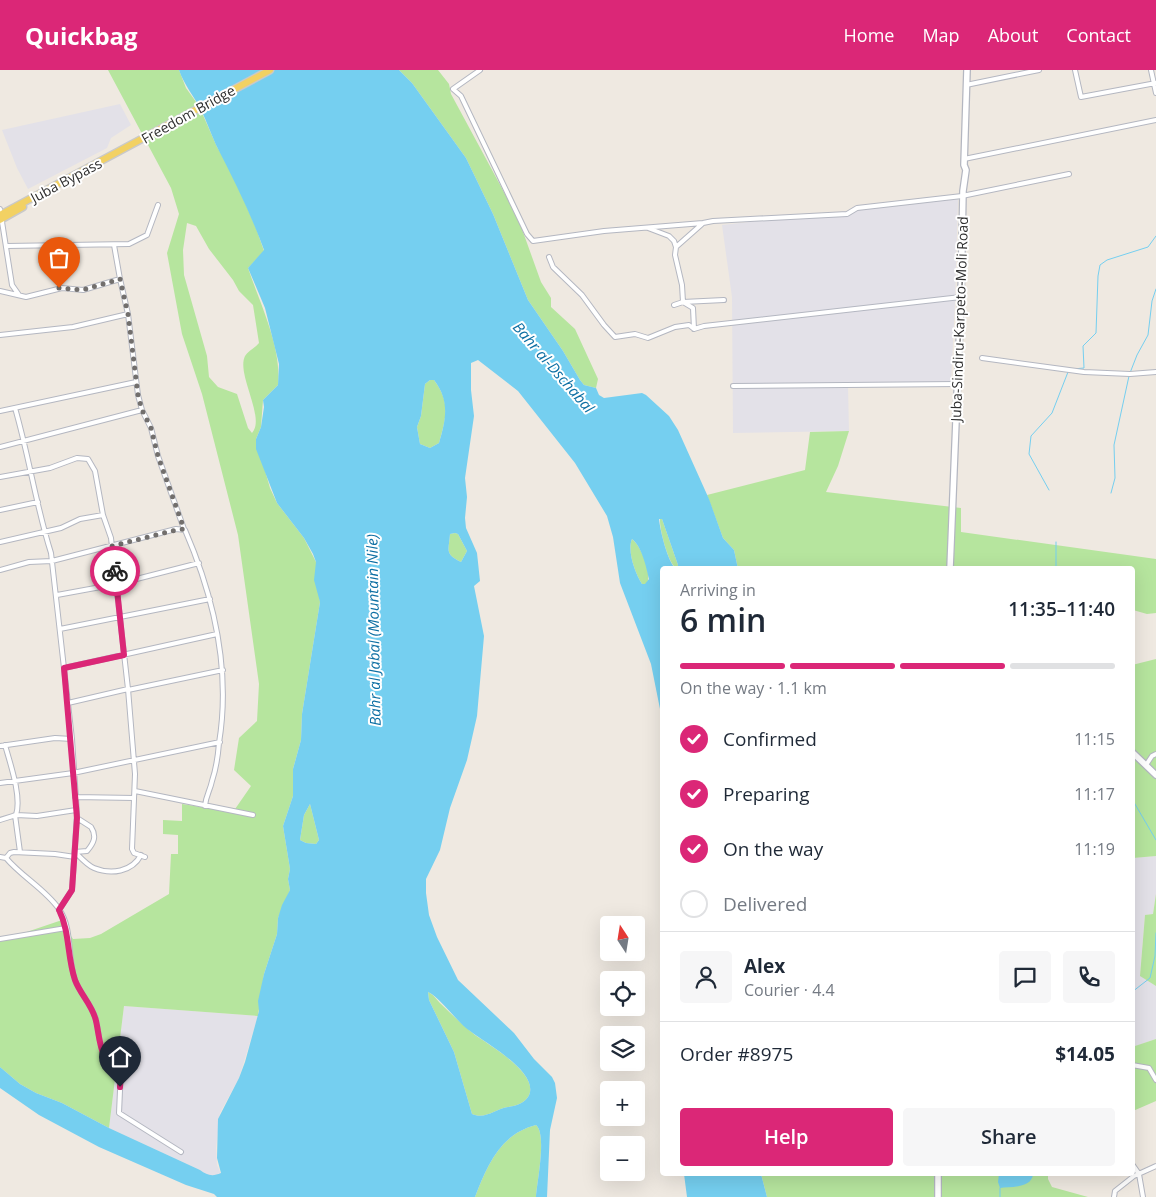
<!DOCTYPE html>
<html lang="en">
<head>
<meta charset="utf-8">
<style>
  :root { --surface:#fff; --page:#f6f6f7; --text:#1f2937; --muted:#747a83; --line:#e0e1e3; --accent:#db2777 }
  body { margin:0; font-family:"Open Sans",sans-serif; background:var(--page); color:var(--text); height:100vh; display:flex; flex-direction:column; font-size:19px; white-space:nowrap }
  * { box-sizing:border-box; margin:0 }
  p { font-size:16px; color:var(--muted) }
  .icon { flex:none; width:28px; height:28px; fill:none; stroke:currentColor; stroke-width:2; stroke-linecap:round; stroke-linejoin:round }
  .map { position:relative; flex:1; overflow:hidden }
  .sheet { position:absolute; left:660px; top:496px; width:475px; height:610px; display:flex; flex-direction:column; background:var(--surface); border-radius:5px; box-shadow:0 5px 20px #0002 }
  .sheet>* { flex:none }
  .needle { width:32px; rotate:348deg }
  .buttons { position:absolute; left:600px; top:846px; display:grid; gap:10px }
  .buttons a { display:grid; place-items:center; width:45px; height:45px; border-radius:5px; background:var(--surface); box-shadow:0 5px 20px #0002; font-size:25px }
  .pin { position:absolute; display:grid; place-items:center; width:42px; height:42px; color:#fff; margin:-51px -21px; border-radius:50% 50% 50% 0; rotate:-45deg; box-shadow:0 0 5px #0007 }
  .pin .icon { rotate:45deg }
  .courier { position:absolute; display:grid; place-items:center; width:50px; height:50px; margin:-25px; border:4px solid #db2777; border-radius:50%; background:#fff; color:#222; box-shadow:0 1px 6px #0007 }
  .overview em { font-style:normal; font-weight:600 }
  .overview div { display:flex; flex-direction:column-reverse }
  .overview { display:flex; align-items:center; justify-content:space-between; height:85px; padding:0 20px }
  h1 { font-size:32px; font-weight:600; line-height:38px }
  .bar { display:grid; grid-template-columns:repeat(4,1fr); gap:8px 5px; align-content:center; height:60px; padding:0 20px }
  .bar i { height:6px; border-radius:4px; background:var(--line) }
  .bar .active { background:var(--accent) }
  .bar p { grid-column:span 4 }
  .line { display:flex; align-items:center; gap:12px; padding:0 20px; border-top:1px solid var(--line) }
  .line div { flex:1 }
  .round { display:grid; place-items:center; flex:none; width:52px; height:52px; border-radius:5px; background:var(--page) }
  ol { padding:0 20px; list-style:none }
  li { display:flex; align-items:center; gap:15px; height:55px }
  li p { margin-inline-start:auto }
  li .icon { padding:5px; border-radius:50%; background:var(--accent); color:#fff; stroke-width:4 }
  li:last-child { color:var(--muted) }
  li i { width:28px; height:28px; border:2px solid var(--line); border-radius:50% }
  .button { display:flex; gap:10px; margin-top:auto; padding:10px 20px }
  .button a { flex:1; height:58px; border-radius:5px; background:var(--accent); color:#fff; font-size:20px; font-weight:600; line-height:58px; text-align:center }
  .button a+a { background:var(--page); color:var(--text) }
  header { display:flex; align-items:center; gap:30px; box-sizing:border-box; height:70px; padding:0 25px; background:var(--accent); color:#fff }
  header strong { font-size:24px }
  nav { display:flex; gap:28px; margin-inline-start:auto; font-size:18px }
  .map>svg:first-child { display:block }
  .industrial { fill:#e3e1e8 }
  .green { fill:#b6e59e; fill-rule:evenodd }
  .water { fill:#75cff0; fill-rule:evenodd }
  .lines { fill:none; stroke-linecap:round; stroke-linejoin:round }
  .stream { stroke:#75cff0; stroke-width:1 }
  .street-casing { stroke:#b4b7c1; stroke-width:6 }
  .secondary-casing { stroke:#b4b7c1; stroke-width:8 }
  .primary-casing { stroke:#c9c9c9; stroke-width:9 }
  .street { stroke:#fff; stroke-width:4 }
  .secondary { stroke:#fff; stroke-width:5.5 }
  .primary { stroke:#f2d163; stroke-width:6 }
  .done { stroke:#726f6d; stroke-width:5; stroke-dasharray:0 9 }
  .route { stroke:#db2777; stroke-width:6 }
  .labels { text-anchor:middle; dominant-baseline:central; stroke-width:4; stroke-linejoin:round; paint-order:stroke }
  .street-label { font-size:14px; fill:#2e2e2e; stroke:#fff }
  .water-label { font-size:15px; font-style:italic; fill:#0d6fa3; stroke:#fff }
</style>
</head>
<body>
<header>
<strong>Quickbag</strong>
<nav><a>Home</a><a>Map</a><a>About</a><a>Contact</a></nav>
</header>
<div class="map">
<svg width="1156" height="1127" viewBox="0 0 1156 1127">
  <rect width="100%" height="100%" fill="#efe9e1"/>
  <!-- industrial -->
  <path class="industrial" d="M120 34 131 55 111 68 107 78 28 119 17 98 2 60Z
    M958 129 955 233 951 312 848 316 849 361 733 363 732 227 722 155Z
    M1156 786V824L1153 844 1145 845 1140 905 1156 916V969L1133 977V788Z
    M124 936 258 946 239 1008 220 1043 216 1078 217 1095 221 1104 215 1106 206 1105 200 1100 109 1058Z"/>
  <!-- green -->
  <path class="green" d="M108 0H179L186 18 199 36 217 77 231 100 256 158 264 181 248 198C260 234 282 277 278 315L263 330 261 357 256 369 270 418 277 433 304 468 316 492 320 532 302 644 301 670 293 699V726L283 756 290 799 288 809 290 820 278 848 277 864 264 904 258 946 124 936 109 1058 62 1033 36 1023 20 1014 0 997V871L65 849 69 863 73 869 90 868 101 864 169 824 171 784H178V765L163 764V750L182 751V734L233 742 251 716 234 700 239 668 257 651 259 614 238 465 202 324 182 264 167 183 179 144 171 118ZM187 153 196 156 209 179 233 210 239 221 253 235 259 273C255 278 248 281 245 286 236 304 266 348 252 363L248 358 237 324 218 317 209 307 207 286 184 205 183 180Z
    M399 0H438L449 14 451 24 518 148 541 212 551 228V237L575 259 598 309 596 318 584 315 580 310 563 281 528 230 493 144 466 88 412 13Z
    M430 310H434C451 333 446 347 439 373L430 378 420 374 417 357 421 346 425 314Z
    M849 361 838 396 826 422 961 438V462L1156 489V543L1147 544 1133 540 1132 499H738L734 480 723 468 707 425 805 400 810 362Z
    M660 448 662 449 678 495 677 499C668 494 659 458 660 448Z
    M455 463 458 464 467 481 461 492C444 484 449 480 450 464Z
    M632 469C641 476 652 502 647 514H642C635 503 627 481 632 469Z
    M1156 589V786L1133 788 1132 595Z
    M310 734 319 770 316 774 306 773 300 770 304 745Z
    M1156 824V916L1140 906 1145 845 1153 844Z
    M428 922C433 924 437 930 441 934 452 945 464 956 475 965 489 975 542 1005 528 1027 523 1034 515 1036 508 1037 495 1039 485 1050 472 1044L454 982 429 930Z
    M1156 969V1031L1133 1041 1132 977Z
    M536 1055C547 1064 537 1112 536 1127H475C487 1096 500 1064 536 1055Z
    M761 1104H999L998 1105 1034 1106 1033 1104H1048V1109L1052 1117 1088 1127H767Z"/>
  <!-- water -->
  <path class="water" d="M179 0H399L412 13 466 88 493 144 528 230 563 281 580 310 584 315 596 318 599 325 604 328 642 323 646 325 669 346 678 360 709 429 723 468 734 480 738 499H677L678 495 662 449H659C660 460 668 493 676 499H662V649L651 594 620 513 613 467 607 446 575 393 518 321 478 290 471 293V320L474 346 465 408 467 427 465 448 466 458 477 483 480 511 474 516 484 566 477 646 467 690 450 738 440 780 426 809V823L429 845 437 867 458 910 514 963 534 989 552 1007 555 1013 557 1028 550 1060 547 1127H536C537 1112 547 1064 536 1055 500 1064 487 1096 475 1127H217L214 1124 186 1115 99 1077 39 1045 0 1018V997L20 1014 36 1023 62 1033 109 1058 200 1100C207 1105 212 1107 221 1103L217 1088 218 1049 239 1008 245 992 259 941 258 931 264 904 277 864 278 848 282 835 290 820 288 809 290 799 283 756 293 726V699L301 670 302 644 320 532 314 510 316 492 313 484 304 468 277 433 256 379V369L261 357 264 337 263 330 278 315 279 294 265 238 248 198 264 180C251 144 234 110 216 75 211 64 207 52 201 40 194 26 184 15 179 0ZM430 310H434C450 331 446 349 439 373L430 378 420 374 417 357 421 346 425 314ZM455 463 458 464 467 481 461 492C444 484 449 480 450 464ZM632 469C642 477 646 496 649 509L645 514H642C635 503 627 481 632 469ZM310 734 319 770 316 774 306 773 300 770 304 745ZM428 922C438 926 456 950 466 958 480 970 543 1003 528 1027 523 1034 515 1036 508 1037 495 1039 485 1050 472 1044L454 982 429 930Z
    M684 1104H761L767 1127H687Z
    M999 1104H1033C1032 1118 1011 1117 1000 1118L998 1112Z"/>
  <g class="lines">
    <!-- stream -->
    <path class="stream" d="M1073 299 1084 298 1083 276 1096 263 1098 206 1100 195 1107 190 1148 177 1156 166
      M1130 303 1137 285 1148 265 1152 231 1156 219
      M1049 420 1029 384 1031 366 1052 343 1068 302
      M1111 423 1115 408 1114 375 1129 306
      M1056 499V472
      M1132 729 1156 770
      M1132 922 1150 908 1155 886 1156 863
      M1000 1127V1118"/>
    <!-- street casing -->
    <g class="street-casing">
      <path id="street" d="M480 0 453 19 461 26 527 164 533 171 604 161 703 153 713 151 847 144 857 138 962 126 1069 104
        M1075 0 1081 27 1156 13
        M1151 0 1156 23
        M966 15 1039 0
        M964 89 1156 50
        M0 139 12 215 19 225
        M648 158 669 166 674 171 676 177 675 185 682 215 683 232 693 238 694 259
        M114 175 120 209 128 244 138 325 142 340 151 358 158 386 184 459
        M7 176 129 174 147 165 158 135
        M676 177 702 154
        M549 187 553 197 582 225 604 255 615 267 635 264 648 268 675 257 689 255 694 259 704 256 961 227
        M0 221 26 227 62 218 83 220 120 209
        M674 235 683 232 724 230
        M0 265 73 257 128 244
        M982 288 1084 302 1130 304 1156 302
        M733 316 958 314
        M15 338C29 386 36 436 51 483L72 669 77 744 72 820 59 840
        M0 341 136 312
        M0 377 142 340
        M0 407 50 398 77 388 88 389 95 401 103 445
        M0 440 38 432
        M0 472 61 458 80 449 103 445 111 468 128 619 135 704 132 779 134 783 145 787
        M0 500 29 492 52 491 176 459 185 460C214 527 231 600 219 673 218 686 216 699 212 711 210 721 206 725 205 736
        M57 525 117 514 199 493
        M60 559 210 529
        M64 598 217 564
        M128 620 223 600
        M68 633 128 619
        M0 676 55 668 72 669
        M1146 695 1152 686 1156 684
        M0 713 73 703 220 672
        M135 721 253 745
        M75 727 134 728
        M15 745 20 782
        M16 745 37 746 76 740
        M0 750 16 745C22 727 10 693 5 675
        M75 782C80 787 87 795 94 798 111 805 132 802 141 785
        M75 782 87 781C94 773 97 766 91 757L77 748
        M0 787 6 788C22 807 45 819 59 839 73 859 67 887 75 910 80 924 93 936 96 950 100 966 99 995 121 998L119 1043 181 1082
        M6 788 10 783 14 782 55 784 75 787
        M0 869 66 858
        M1132 995 1149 998 1156 1010
        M1132 1094 1139 1104 1143 1127
        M1114 1127 1115 1121 1134 1106 1156 1096"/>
    </g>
    <!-- secondary casing -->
    <g class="secondary-casing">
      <path id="secondary" d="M950 499 961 227 963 121 966 100 964 95 967 0
        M1132 682 1156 705
        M938 1127V1104"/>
    </g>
    <!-- primary casing -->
    <g class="primary-casing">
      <path id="primary" d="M0 145 270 0
        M0 150 23 137"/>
    </g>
    <!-- street -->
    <use href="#street" class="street"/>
    <!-- secondary -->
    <use href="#secondary" class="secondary"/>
    <!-- primary -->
    <use href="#primary" class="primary"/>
  </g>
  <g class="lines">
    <!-- done -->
    <path class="done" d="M59 218 82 220 120 209 128 244 138 325 142 340 151 358 158 386 184 459 176 460 112 476 115 501"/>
    <!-- route -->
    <path class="route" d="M115 501 124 585 64 598 77 748 72 820 59 840C70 862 67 887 75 910 80 924 93 936 96 951 100 967 99 995 121 998L120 1017"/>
  </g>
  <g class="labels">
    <!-- street labels -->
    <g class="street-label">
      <text transform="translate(188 44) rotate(-29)">Freedom Bridge</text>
      <text transform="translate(66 110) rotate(-28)">Juba Bypass</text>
      <text transform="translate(959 249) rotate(-88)">Juba-Sindiru-Karpeto-Moli Road</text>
    </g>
    <!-- water labels -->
    <g class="water-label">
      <text transform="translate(554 297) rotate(49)">Bahr al-Dschabal</text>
      <text transform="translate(373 560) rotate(-91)">Bahr al Jabal (Mountain Nile)</text>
    </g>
  </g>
</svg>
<div class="buttons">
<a><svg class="needle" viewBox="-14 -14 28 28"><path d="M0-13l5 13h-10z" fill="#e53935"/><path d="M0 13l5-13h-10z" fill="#747a83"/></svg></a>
<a><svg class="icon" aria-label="locate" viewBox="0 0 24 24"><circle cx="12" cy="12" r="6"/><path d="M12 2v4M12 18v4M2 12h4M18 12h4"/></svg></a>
<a><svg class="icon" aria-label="layers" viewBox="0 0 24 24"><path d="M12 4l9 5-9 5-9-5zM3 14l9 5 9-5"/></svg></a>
<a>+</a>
<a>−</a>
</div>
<div class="pin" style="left:59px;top:218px;background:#ea580c"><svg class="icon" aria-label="bag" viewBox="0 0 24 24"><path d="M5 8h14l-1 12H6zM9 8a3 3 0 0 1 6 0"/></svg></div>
<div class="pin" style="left:120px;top:1017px;background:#1f2937"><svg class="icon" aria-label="home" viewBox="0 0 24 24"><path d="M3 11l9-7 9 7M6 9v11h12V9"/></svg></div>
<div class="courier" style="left:115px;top:501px"><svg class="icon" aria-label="bike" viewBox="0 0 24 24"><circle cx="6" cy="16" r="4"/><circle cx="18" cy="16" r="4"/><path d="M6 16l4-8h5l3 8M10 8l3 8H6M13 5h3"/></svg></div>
<section class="sheet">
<div class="overview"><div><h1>6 min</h1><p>Arriving in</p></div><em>11:35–11:40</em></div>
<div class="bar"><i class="active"></i><i class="active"></i><i class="active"></i><i></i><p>On the way · 1.1 km</p></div>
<ol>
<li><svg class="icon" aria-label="check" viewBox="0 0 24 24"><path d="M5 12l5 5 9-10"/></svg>Confirmed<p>11:15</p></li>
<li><svg class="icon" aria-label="check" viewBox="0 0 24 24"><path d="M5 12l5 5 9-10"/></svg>Preparing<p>11:17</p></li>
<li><svg class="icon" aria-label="check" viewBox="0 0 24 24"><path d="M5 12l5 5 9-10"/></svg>On the way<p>11:19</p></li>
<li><i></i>Delivered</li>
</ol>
<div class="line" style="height:90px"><a class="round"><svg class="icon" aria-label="person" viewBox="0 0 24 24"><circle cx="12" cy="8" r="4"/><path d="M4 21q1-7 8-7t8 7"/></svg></a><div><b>Alex</b><p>Courier · 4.4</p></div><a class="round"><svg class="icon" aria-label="chat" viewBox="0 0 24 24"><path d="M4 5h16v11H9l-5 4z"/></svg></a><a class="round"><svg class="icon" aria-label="phone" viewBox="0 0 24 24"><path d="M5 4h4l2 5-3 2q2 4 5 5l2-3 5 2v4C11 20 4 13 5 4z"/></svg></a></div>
<div class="line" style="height:65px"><div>Order #8975</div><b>$14.05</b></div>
<div class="button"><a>Help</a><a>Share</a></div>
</section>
</div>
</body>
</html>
